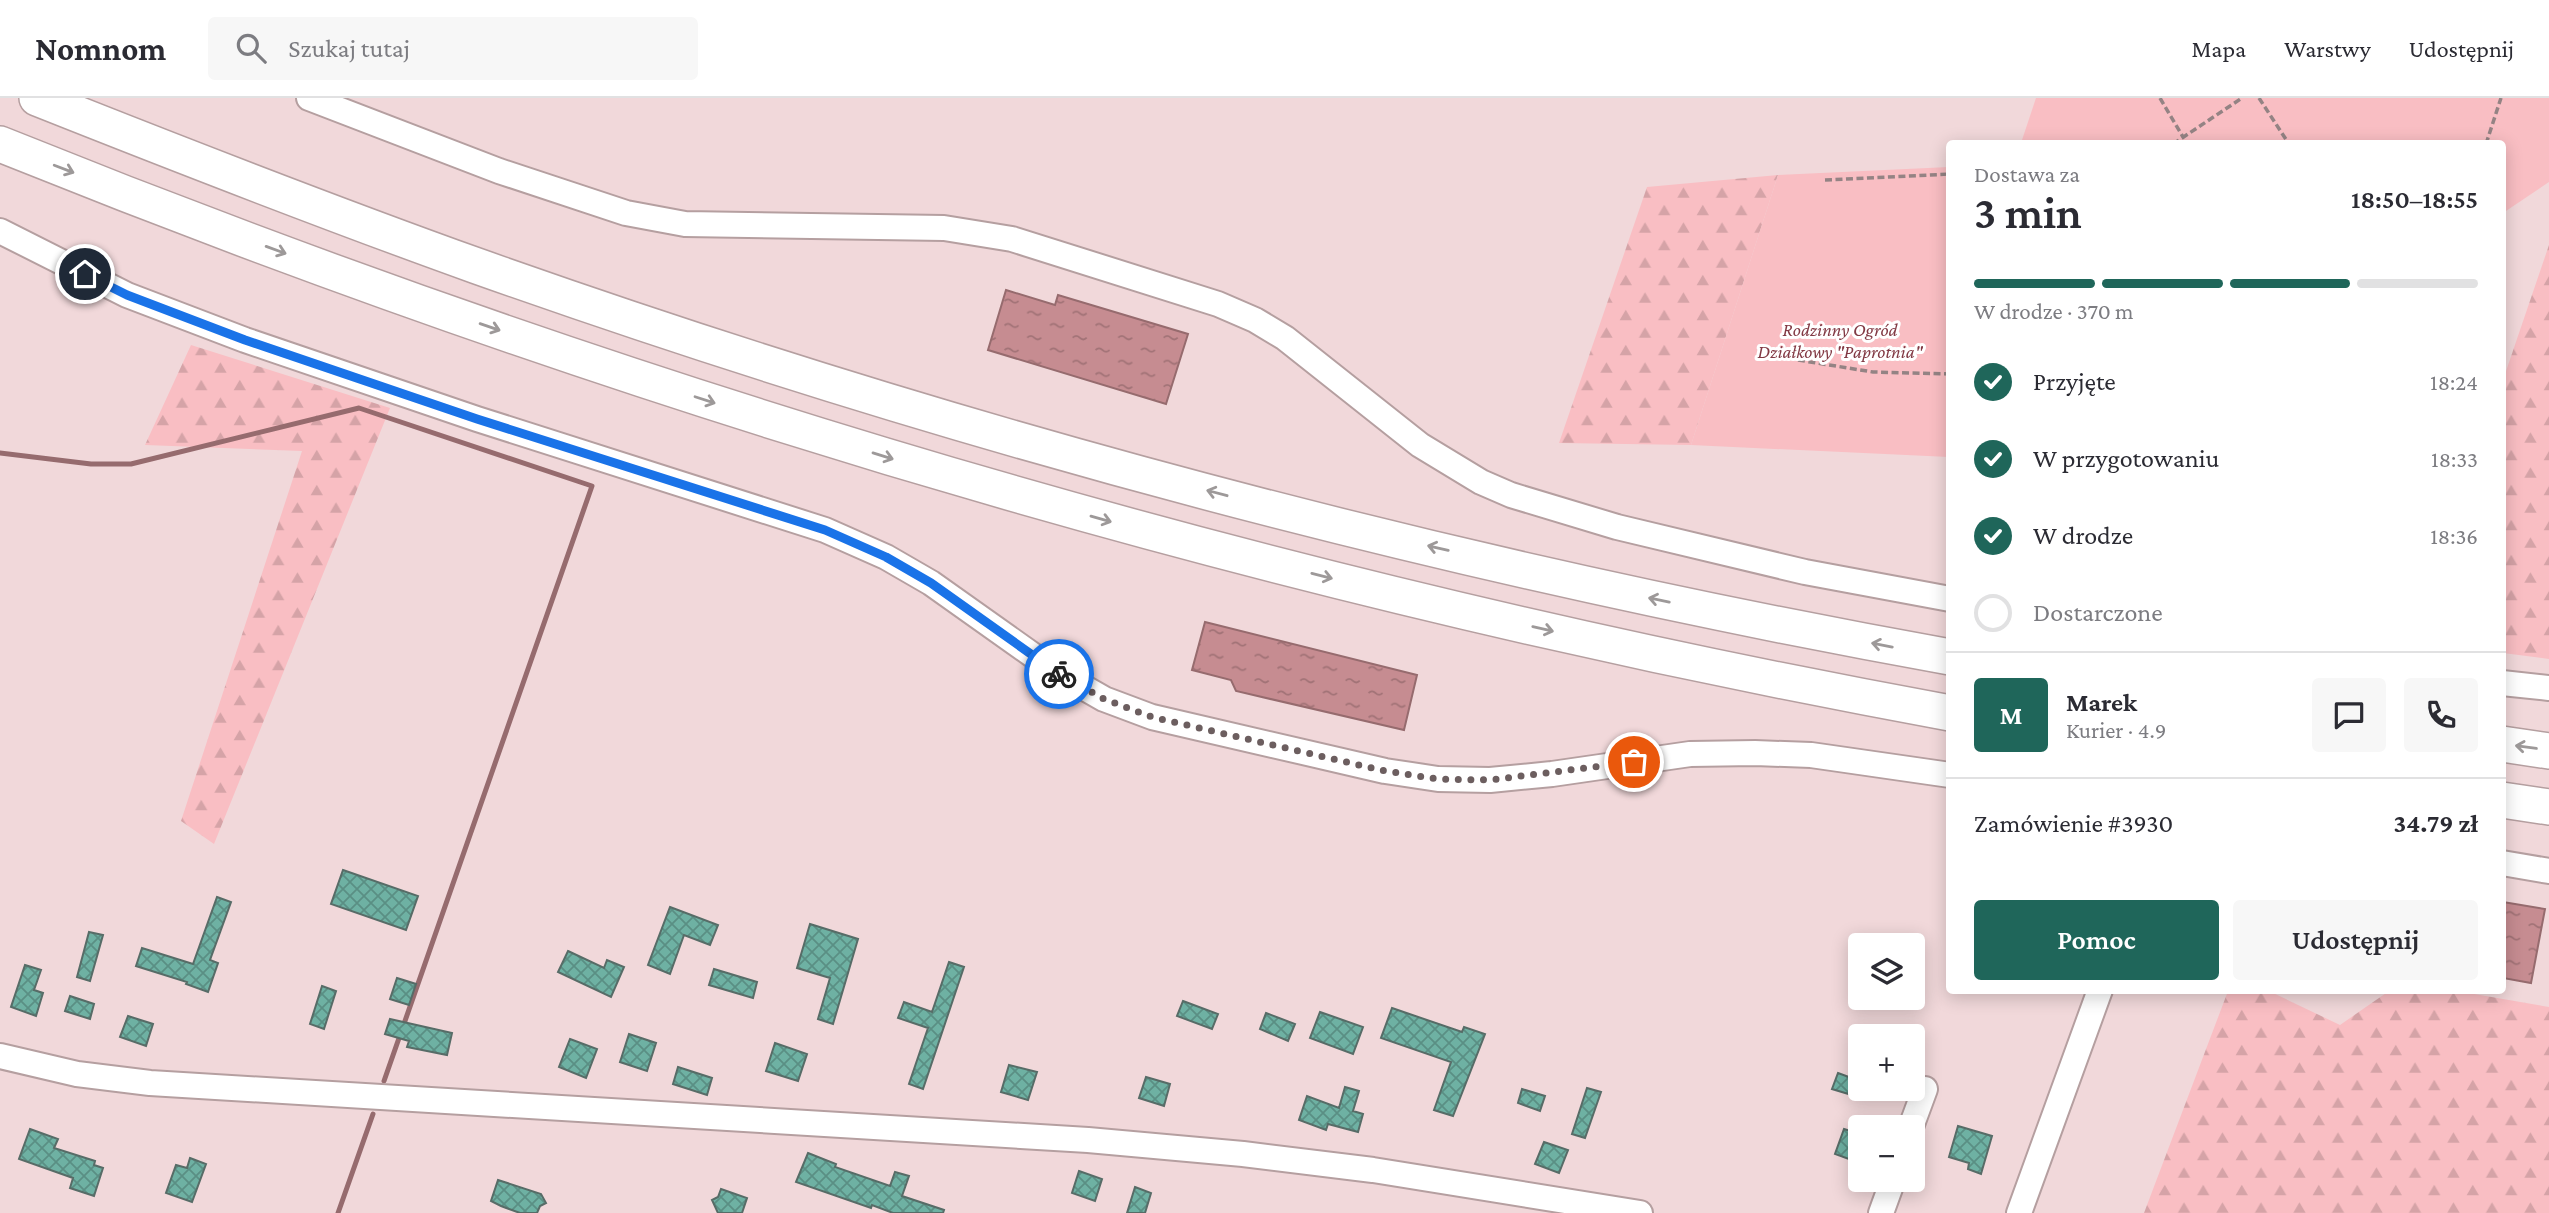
<!DOCTYPE html>
<html lang="pl">
<head>
<meta charset="utf-8">
<style>
  :root { --surface:#fff; --page:#f7f7f7; --text:#2b2b33; --muted:#7c7c81; --line:#e1e1e2; --accent:#1f665a }
  body { margin:0; font-family:"Crimson Pro",serif; background:var(--page); color:var(--text); height:100vh; display:flex; flex-direction:column; font-size:26px; white-space:nowrap }
  * { box-sizing:border-box; margin:0 }
  p { font-size:23px; color:var(--muted) }
  .icon { flex:none; width:38px; height:38px; fill:none; stroke:currentColor; stroke-width:2; stroke-linecap:round; stroke-linejoin:round }
  .map { position:relative; flex:1; overflow:hidden }
  .panel { position:absolute; left:1946px; top:42px; width:560px; height:854px; display:flex; flex-direction:column; background:var(--surface); border-radius:7px; box-shadow:0 4px 18px #0003 }
  .panel>* { flex:none }
  .buttons { position:absolute; left:1848px; top:835px; display:grid; gap:14px }
  .buttons a { display:grid; place-items:center; width:77px; height:77px; border-radius:7px; background:var(--surface); box-shadow:0 4px 18px #0003; font-size:35px }
  .pin { position:absolute; display:grid; place-items:center; width:60px; height:60px; color:#fff; margin:-30px; border:4px solid #fff; border-radius:50%; box-shadow:0 2px 7px #0007 }
  .courier { position:absolute; display:grid; place-items:center; width:70px; height:70px; margin:-35px; border:5px solid #1a73e8; border-radius:50%; background:#fff; color:#222; box-shadow:0 2px 9px #0007 }
  .summary em { font-style:normal; font-weight:600 }
  .summary div { display:flex; flex-direction:column-reverse }
  .summary { display:flex; align-items:center; justify-content:space-between; height:119px; padding:0 28px }
  h1 { font-size:46px; font-weight:600; line-height:52px }
  .bar { display:grid; grid-template-columns:repeat(4,1fr); gap:10px 7px; align-content:center; height:84px; padding:0 28px }
  .bar i { height:9px; border-radius:5px; background:var(--line) }
  .bar .active { background:var(--accent) }
  .bar p { grid-column:span 4 }
  .line { display:flex; align-items:center; gap:18px; padding:0 28px; border-top:2px solid var(--line) }
  .line div { flex:1 }
  .round { display:grid; place-items:center; flex:none; width:74px; height:74px; border-radius:7px; background:var(--page) }
  ol { padding:0 28px; list-style:none }
  li { display:flex; align-items:center; gap:21px; height:77px }
  li p { margin-inline-start:auto }
  li .icon { padding:7px; border-radius:50%; background:var(--accent); color:#fff; stroke-width:4 }
  li:last-child { color:var(--muted) }
  li i { width:38px; height:38px; border:4px solid var(--line); border-radius:50% }
  .button { display:flex; gap:14px; margin-top:auto; padding:14px 28px }
  .button a { flex:1; height:80px; border-radius:7px; background:var(--accent); color:#fff; font-size:28px; font-weight:600; line-height:80px; text-align:center }
  .button a+a { background:var(--page); color:var(--text) }
  header { display:flex; align-items:center; gap:42px; box-sizing:border-box; height:98px; padding:0 35px; background:var(--surface); border-bottom:2px solid var(--line) }
  header strong { font-size:33px }
  nav { display:flex; gap:38px; margin-inline-start:auto; font-size:24px }
  .search { width:490px; height:63px; background:var(--page); display:flex; align-items:center; gap:18px; box-sizing:border-box; padding:0 24px; border-radius:7px; color:var(--muted); font-size:26px }
  .map>svg:first-child { display:block }
  .forest { fill:url(#forest-firs) }
  .garden { fill:#f9bec3 }
  .water { fill:url(#water-ripples); stroke:#966b6e; stroke-width:2 }
  .lines { fill:none; stroke-linecap:round; stroke-linejoin:round }
  .stream { stroke:#966b6e; stroke-width:5 }
  .building { fill:url(#building-cross-hatch); stroke:#576c67; stroke-width:2 }
  .minor-casing { stroke:#b59fa0; stroke-width:28 }
  .highway-casing { stroke:#b59fa0; stroke-width:38 }
  .path { stroke:#948384; stroke-width:3.5; stroke-dasharray:7 3.5; stroke-linecap:butt }
  .minor { stroke:#fff; stroke-width:24 }
  .highway { stroke:#fff; stroke-width:35 }
  .oneway { stroke:#9d9999 }
  .done { stroke:#6c5e5f; stroke-width:7; stroke-dasharray:0 12.6 }
  .route { stroke:#1a73e8; stroke-width:9 }
  .labels { text-anchor:middle; dominant-baseline:central; stroke-width:6; stroke-linejoin:round; paint-order:stroke }
  .park-label { font-size:19px; font-style:italic; fill:#823944; stroke:#fff }
</style>
</head>
<body>
<header>
<strong>Nomnom</strong>
<div class="search"><svg class="icon" aria-label="search" viewBox="0 0 24 24"><circle cx="10" cy="10" r="6"/><path d="M15 15l6 6"/></svg>Szukaj tutaj</div>
<nav><a>Mapa</a><a>Warstwy</a><a>Udostępnij</a></nav>
</header>
<div class="map">
<svg width="2549" height="1115" viewBox="0 0 2549 1115">
  <defs>
    <pattern id="forest-firs" width="22" height="20" patternUnits="userSpaceOnUse" patternTransform="scale(1.75)"><rect width="22" height="20" fill="#f9bec3"/><path d="M5 1l3.5 6h-7zM16 11l3.5 6h-7z" fill="#d5a3a7"/></pattern>
    <pattern id="water-ripples" width="26" height="14" patternUnits="userSpaceOnUse" patternTransform="scale(1.75)"><rect width="26" height="14" fill="#c68c91"/><path d="M2 4q2-2 4 0t4 0M15 11q2-2 4 0t4 0" fill="none" stroke="#a17276"/></pattern>
    <pattern id="building-cross-hatch" width="8" height="8" patternUnits="userSpaceOnUse" patternTransform="scale(1.75)"><rect width="8" height="8" fill="#6eb1a3"/><path d="M0 0l8 8M0 8l8-8" fill="none" stroke="#5a8f84"/></pattern>
  </defs>
  <rect width="100%" height="100%" fill="#f1d8da"/>
  <!-- forest -->
  <path class="forest" d="M1778 77 1691 347 1559 345 1647 89Z
    M2549 147V561L2503 555V282Z
    M191 247 390 310 214 746 181 723 302 353 145 347Z
    M2228 893H2269L2340 927 2389 893H2457L2549 909V1115H2144Z"/>
  <!-- garden -->
  <path class="garden" d="M2036 0H2549V84L2503 115 2502 46 2021 45Z
    M1949 69V359L1691 347 1778 77Z"/>
  <!-- water -->
  <path class="water" d="M1006 192 1055 207 1058 197 1188 236 1166 306 988 252Z
    M1205 524 1417 577 1404 632 1236 593 1231 582 1192 572Z
    M2503 804 2545 811 2531 885 2503 880Z"/>
  <g class="lines">
    <!-- stream -->
    <path class="stream" d="M0 355 91 366H131L359 310 592 388 384 983
      M338 1115 373 1016"/>
  </g>
  <!-- building -->
  <path class="building" d="M343 772 418 798 406 832 331 806Z
    M217 799 231 804 210 862 218 865 208 894 186 886 187 884 136 868 142 850 193 866Z
    M670 809 718 827 710 847 684 837 670 876 648 867Z
    M810 826 858 841 833 926 818 921 830 880 797 870Z
    M89 834 103 837 90 883 77 879Z
    M568 853 604 870 607 862 624 869 611 899 558 874Z
    M949 864 964 869 923 991 909 986 928 930 898 920 904 904 932 914Z
    M25 867 41 872 34 892 43 895 36 918 11 909Z
    M714 871 757 884 753 900 709 887Z
    M397 880 416 886 409 907 390 901Z
    M322 888 336 893 324 931 310 926Z
    M70 898 94 906 90 921 65 913Z
    M1183 903 1218 916 1212 931 1177 918Z
    M1392 910 1462 934 1464 929 1485 936 1453 1018 1434 1012 1451 964 1381 940Z
    M1320 914 1363 929 1353 956 1310 940Z
    M1266 915 1295 926 1288 943 1260 931Z
    M128 918 153 926 146 948 120 939Z
    M390 921 452 935 447 957 407 949 409 943 385 936Z
    M629 936 656 945 647 973 620 964Z
    M570 941 597 951 586 980 559 969Z
    M775 945 807 956 798 983 766 973Z
    M1009 967 1037 974 1028 1002 1001 994Z
    M678 969 712 980 707 997 673 986Z
    M1838 975 1860 983 1855 998 1832 991Z
    M1146 979 1170 986 1164 1008 1139 1000Z
    M1345 989 1359 993 1353 1013 1363 1016 1358 1034 1328 1026 1326 1032 1299 1022 1307 998 1339 1010Z
    M1587 990 1601 994 1585 1040 1572 1036Z
    M1522 991 1545 998 1540 1013 1518 1005Z
    M1958 1028 1992 1038 1981 1076 1968 1071 1969 1065 1949 1059Z
    M30 1031 58 1041 54 1050 95 1063 94 1067 103 1070 94 1098 70 1090 73 1080 19 1061Z
    M1844 1031 1860 1036V1065L1835 1056Z
    M1544 1044 1568 1052 1559 1075 1535 1066Z
    M808 1055 836 1066 835 1069 890 1088 895 1074 909 1078 902 1098 944 1112 943 1115H893L872 1107 871 1110 796 1084Z
    M190 1060 206 1066 192 1104 166 1095 176 1067 187 1070Z
    M1079 1073 1102 1081 1095 1103 1072 1095Z
    M498 1082 541 1096 546 1105 540 1108 537 1115H520L501 1108 491 1103Z
    M1135 1089 1151 1095 1145 1115H1127Z
    M721 1091 747 1100 742 1115H718L712 1102 718 1099Z"/>
  <g class="lines">
    <!-- minor casing -->
    <g class="minor-casing">
      <path id="minor" d="M309 0 499 73 626 115 685 126 944 130 1012 141 1218 206 1255 222 1285 240 1420 347 1481 384 1511 397 1617 429 1805 474 1950 501
        M0 133 127 197 245 242 477 321 825 432 886 459 931 485 1055 573 1104 601 1152 619 1385 673 1438 681 1490 682 1552 676 1690 656 1755 655 1811 657 1950 677
        M2502 585 2549 590
        M2502 765 2549 773
        M0 958 77 976 150 985 1088 1042 1243 1056 1373 1072 1640 1115
        M1911 1029 1925 991
        M1881 1115 1893 1082
        M2019 1115 2100 892"/>
    </g>
    <!-- highway casing -->
    <g class="highway-casing">
      <path id="highway" d="M37 0C183 58 329 115 477 168 956 338 1450 469 1950 559
        M0 46C629 300 1282 493 1950 615
        M2502 646 2549 653
        M2502 702 2549 709"/>
    </g>
    <!-- path -->
    <path class="path" d="M2160 0 2183 39
      M2259 0 2289 46
      M2173 46 2242 0
      M2486 46 2501 0
      M1825 82 1950 76
      M1798 262 1873 274 1950 276"/>
    <!-- minor -->
    <use href="#minor" class="minor"/>
    <!-- highway -->
    <use href="#highway" class="highway"/>
  </g>
  <!-- one-way arrows -->
  <defs><path id="oneway-shaft" d="M-6 0H5M1.5-3L5.5 0L1.5 3" fill="none" stroke-width="1.6" stroke-linecap="round" stroke-linejoin="round" transform="scale(1.75)"/></defs>
  <g class="oneway">
    <use href="#oneway-shaft" transform="translate(64 71) rotate(21)"/>
    <use href="#oneway-shaft" transform="translate(276 152) rotate(20)"/>
    <use href="#oneway-shaft" transform="translate(490 229) rotate(19)"/>
    <use href="#oneway-shaft" transform="translate(705 302) rotate(18)"/>
    <use href="#oneway-shaft" transform="translate(883 358) rotate(17)"/>
    <use href="#oneway-shaft" transform="translate(1217 395) rotate(-165)"/>
    <use href="#oneway-shaft" transform="translate(1101 421) rotate(16)"/>
    <use href="#oneway-shaft" transform="translate(1438 450) rotate(-167)"/>
    <use href="#oneway-shaft" transform="translate(1322 478) rotate(14)"/>
    <use href="#oneway-shaft" transform="translate(1659 502) rotate(-168)"/>
    <use href="#oneway-shaft" transform="translate(1543 531) rotate(13)"/>
    <use href="#oneway-shaft" transform="translate(1882 547) rotate(-169)"/>
    <use href="#oneway-shaft" transform="translate(2526 649) rotate(-172)"/>
  </g>
  <g class="lines">
    <!-- done -->
    <path class="done" d="M1059 576 1104 601 1152 619 1385 673 1438 681 1490 682 1634 664"/>
    <!-- route -->
    <path class="route" d="M85 176 127 197 245 242 477 321 825 432 886 459 931 485 1059 576"/>
  </g>
  <g class="labels">
    <!-- park labels -->
    <g class="park-label">
      <text x="1840" y="231">Rodzinny Ogród<tspan x="1840" dy="22">Działkowy "Paprotnia"</tspan></text>
    </g>
  </g>
</svg>
<div class="buttons">
<a><svg class="icon" aria-label="layers" viewBox="0 0 24 24"><path d="M12 4l9 5-9 5-9-5zM3 14l9 5 9-5"/></svg></a>
<a>+</a>
<a>−</a>
</div>
<div class="pin" style="left:1634px;top:664px;background:#ea580c"><svg class="icon" aria-label="bag" viewBox="0 0 24 24"><path d="M5 8h14l-1 12H6zM9 8a3 3 0 0 1 6 0"/></svg></div>
<div class="pin" style="left:85px;top:176px;background:#1f2937"><svg class="icon" aria-label="home" viewBox="0 0 24 24"><path d="M3 11l9-7 9 7M6 9v11h12V9"/></svg></div>
<div class="courier" style="left:1059px;top:576px"><svg class="icon" aria-label="bike" viewBox="0 0 24 24"><circle cx="6" cy="16" r="4"/><circle cx="18" cy="16" r="4"/><path d="M6 16l4-8h5l3 8M10 8l3 8H6M13 5h3"/></svg></div>
<section class="panel">
<div class="summary"><div><h1>3 min</h1><p>Dostawa za</p></div><em>18:50–18:55</em></div>
<div class="bar"><i class="active"></i><i class="active"></i><i class="active"></i><i></i><p>W drodze · 370 m</p></div>
<ol>
<li><svg class="icon" aria-label="check" viewBox="0 0 24 24"><path d="M5 12l5 5 9-10"/></svg>Przyjęte<p>18:24</p></li>
<li><svg class="icon" aria-label="check" viewBox="0 0 24 24"><path d="M5 12l5 5 9-10"/></svg>W przygotowaniu<p>18:33</p></li>
<li><svg class="icon" aria-label="check" viewBox="0 0 24 24"><path d="M5 12l5 5 9-10"/></svg>W drodze<p>18:36</p></li>
<li><i></i>Dostarczone</li>
</ol>
<div class="line" style="height:126px"><b class="round" style="background:var(--accent);color:#fff">M</b><div><b>Marek</b><p>Kurier · 4.9</p></div><a class="round"><svg class="icon" aria-label="chat" viewBox="0 0 24 24"><path d="M4 5h16v11H9l-5 4z"/></svg></a><a class="round"><svg class="icon" aria-label="phone" viewBox="0 0 24 24"><path d="M5 4h4l2 5-3 2q2 4 5 5l2-3 5 2v4C11 20 4 13 5 4z"/></svg></a></div>
<div class="line" style="height:91px"><div>Zamówienie #3930</div><b>34.79 zł</b></div>
<div class="button"><a>Pomoc</a><a>Udostępnij</a></div>
</section>
</div>
</body>
</html>
